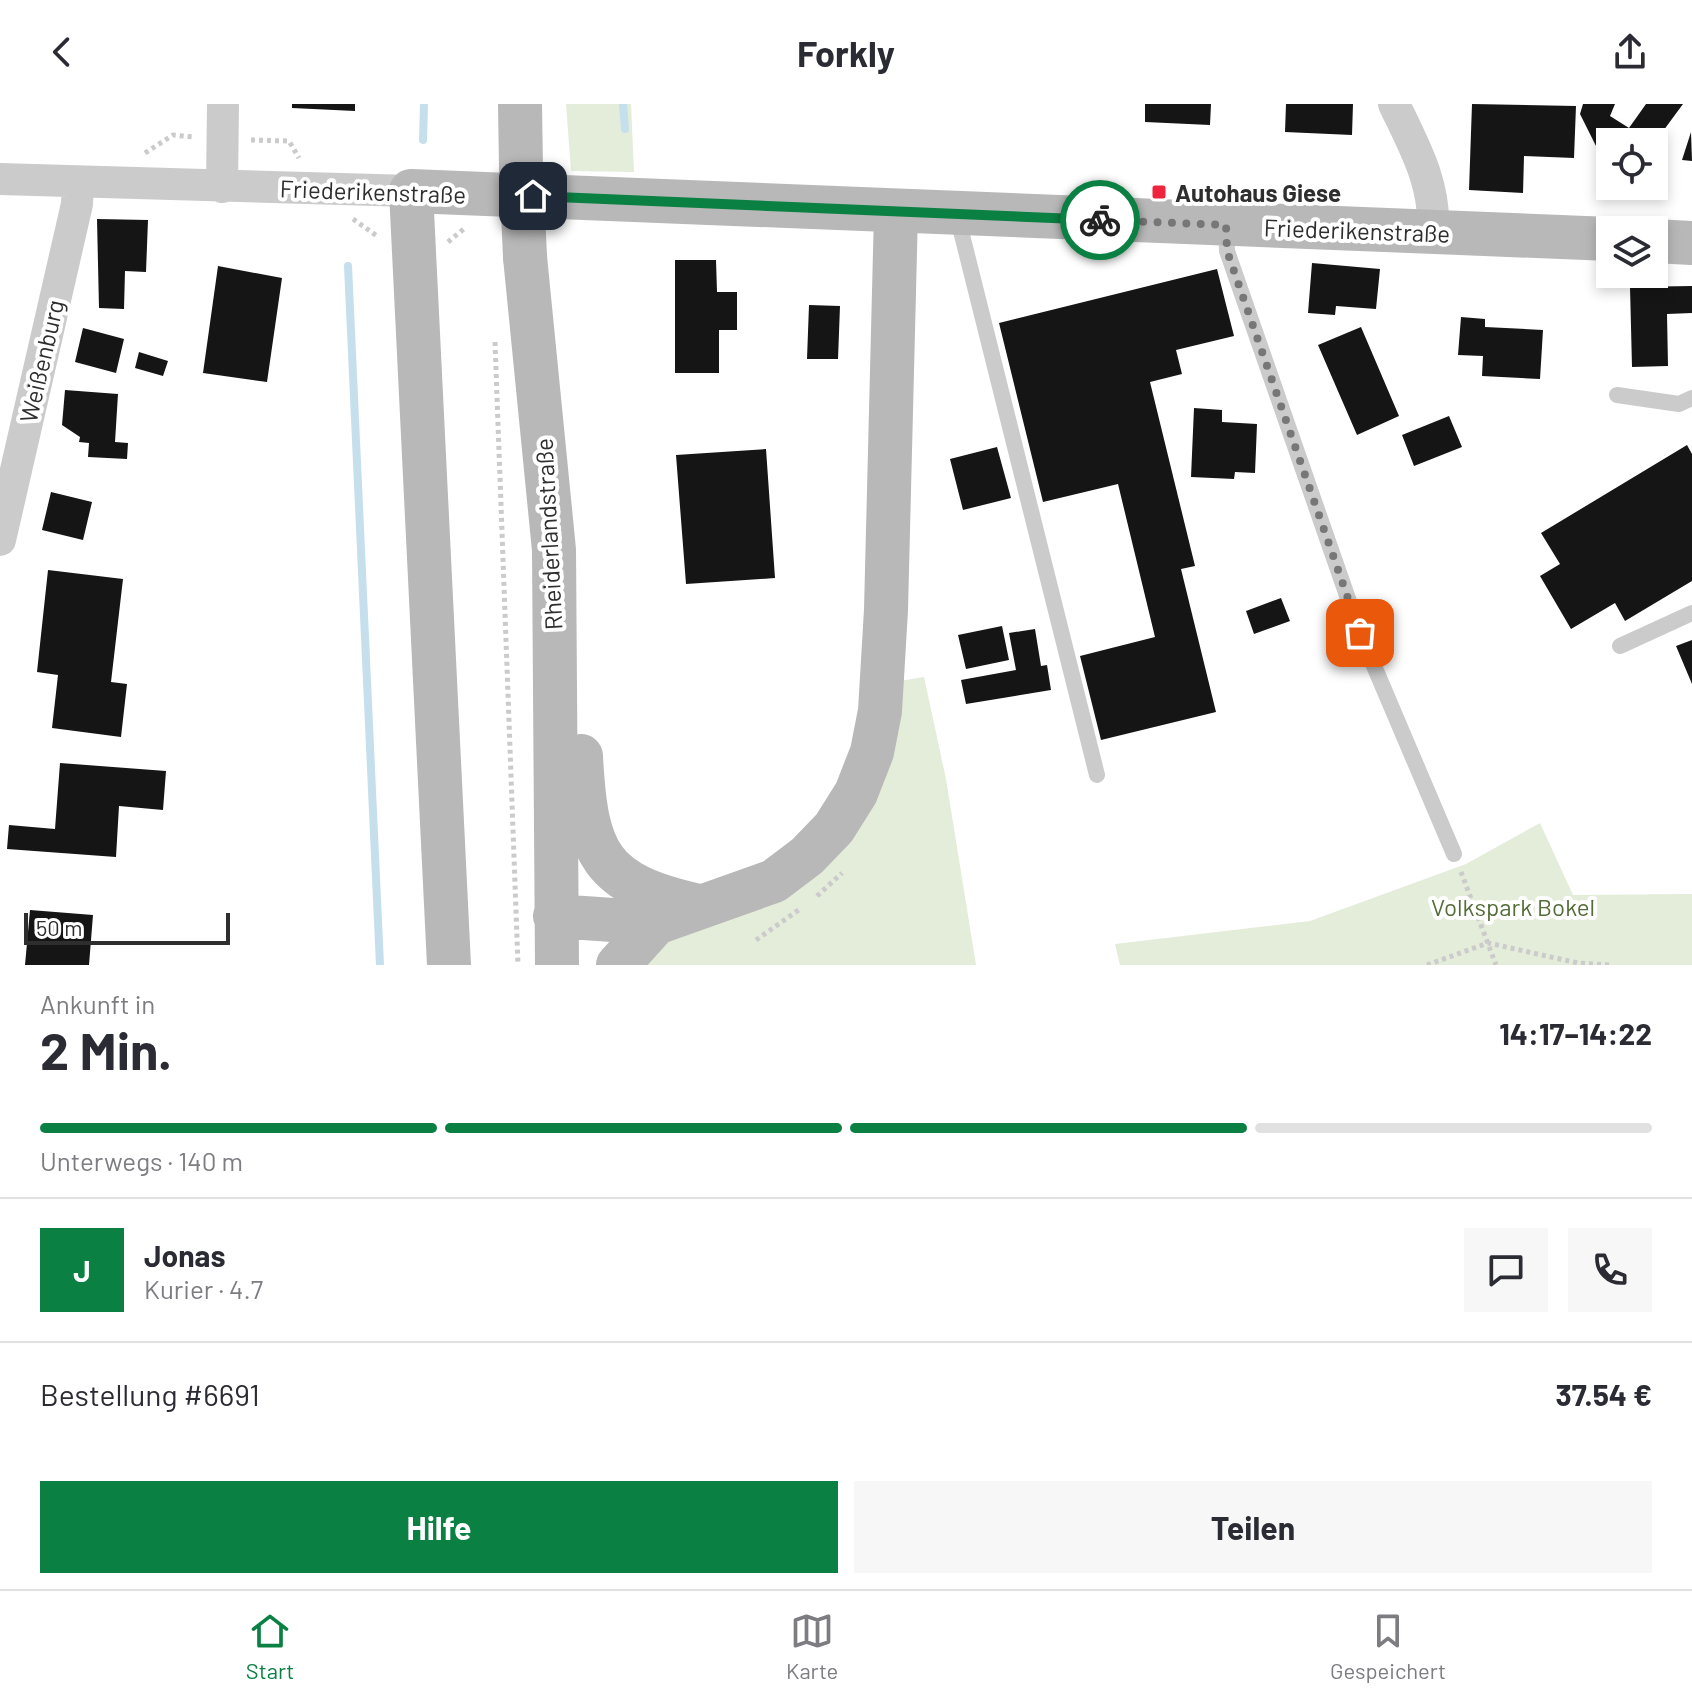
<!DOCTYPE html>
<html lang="de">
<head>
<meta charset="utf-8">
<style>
  :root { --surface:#fff; --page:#f7f7f7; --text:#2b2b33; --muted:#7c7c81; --line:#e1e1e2; --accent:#0b8043 }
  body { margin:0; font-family:Barlow,sans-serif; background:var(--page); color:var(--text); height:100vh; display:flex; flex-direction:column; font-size:30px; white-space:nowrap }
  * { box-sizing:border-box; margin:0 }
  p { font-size:26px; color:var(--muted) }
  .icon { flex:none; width:44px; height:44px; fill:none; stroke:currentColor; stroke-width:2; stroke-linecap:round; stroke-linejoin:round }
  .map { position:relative; height:861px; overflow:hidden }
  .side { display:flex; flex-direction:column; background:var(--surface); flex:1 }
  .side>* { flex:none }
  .fabs { position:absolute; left:1596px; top:24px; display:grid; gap:16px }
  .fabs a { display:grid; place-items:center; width:72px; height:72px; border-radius:0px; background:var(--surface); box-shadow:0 4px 12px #0003; font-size:40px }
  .scale { position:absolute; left:24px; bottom:20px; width:206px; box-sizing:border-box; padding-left:8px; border:4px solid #2e2e2e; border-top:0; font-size:22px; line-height:28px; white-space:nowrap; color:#2e2e2e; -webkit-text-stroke:6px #fff; paint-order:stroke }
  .pin { position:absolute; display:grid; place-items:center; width:68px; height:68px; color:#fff; margin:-34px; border-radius:16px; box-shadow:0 4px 12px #0006 }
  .courier { position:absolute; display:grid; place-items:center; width:80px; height:80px; margin:-40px; border:6px solid #0b8043; border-radius:50%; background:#fff; color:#222; box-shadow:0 2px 10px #0007 }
  .summary em { font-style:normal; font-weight:700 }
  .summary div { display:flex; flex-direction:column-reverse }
  .summary { display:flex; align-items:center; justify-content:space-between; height:136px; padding:0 40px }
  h1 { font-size:52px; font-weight:700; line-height:60px }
  .bar { display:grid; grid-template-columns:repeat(4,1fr); gap:12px 8px; align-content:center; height:96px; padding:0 40px }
  .bar i { height:10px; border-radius:6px; background:var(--line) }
  .bar .selected { background:var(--accent) }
  .bar p { grid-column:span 4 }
  .line { display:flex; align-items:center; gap:20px; padding:0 40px; border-top:2px solid var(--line) }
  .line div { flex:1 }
  .round { display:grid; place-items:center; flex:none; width:84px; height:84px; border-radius:0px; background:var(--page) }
  .button { display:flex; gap:16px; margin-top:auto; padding:16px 40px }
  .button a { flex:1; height:92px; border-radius:0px; background:var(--accent); color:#fff; font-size:32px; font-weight:700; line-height:92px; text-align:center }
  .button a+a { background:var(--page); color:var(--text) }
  header { display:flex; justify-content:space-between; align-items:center; height:104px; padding:0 40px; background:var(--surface); font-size:36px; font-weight:700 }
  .tabs { display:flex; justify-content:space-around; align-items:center; height:112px; border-top:2px solid var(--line); background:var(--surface); font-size:22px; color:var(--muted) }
  .tabs a { display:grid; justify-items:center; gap:4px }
  .tabs .selected { color:var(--accent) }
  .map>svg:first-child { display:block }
  .green { fill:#e4ecda }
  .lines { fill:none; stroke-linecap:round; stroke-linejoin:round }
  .stream { stroke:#c5dfed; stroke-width:8 }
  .building { fill:#151515 }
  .path { stroke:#cbcbcb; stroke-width:5; stroke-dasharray:4 4; stroke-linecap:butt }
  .lane { stroke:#cbcbcb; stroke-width:16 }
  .street { stroke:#cbcbcb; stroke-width:32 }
  .secondary { stroke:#b8b8b8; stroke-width:44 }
  .secondary-bridge { stroke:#b8b8b8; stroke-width:44 }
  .done { stroke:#777; stroke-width:8; stroke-dasharray:0 14.4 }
  .route { stroke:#0b8043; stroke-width:10 }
  .poi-dot { fill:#ef253c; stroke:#fff; stroke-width:3 }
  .labels { text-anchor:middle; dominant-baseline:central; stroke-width:8; stroke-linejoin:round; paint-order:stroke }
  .street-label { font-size:24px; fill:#2e2e2e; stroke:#fff }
  .poi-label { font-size:24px; font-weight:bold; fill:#2e2e2e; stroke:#fff; text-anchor:start }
  .park-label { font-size:24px; fill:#536c38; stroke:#fff }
</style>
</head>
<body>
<header><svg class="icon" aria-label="back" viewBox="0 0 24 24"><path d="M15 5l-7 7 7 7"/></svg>Forkly<svg class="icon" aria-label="share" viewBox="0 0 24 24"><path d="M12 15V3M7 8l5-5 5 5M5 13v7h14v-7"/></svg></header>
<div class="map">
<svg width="1692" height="861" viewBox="0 0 1692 861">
  <rect width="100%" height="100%" fill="#fff"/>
  <!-- green -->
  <path class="green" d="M566 0H631L634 68 571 67Z
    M924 573 946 675 976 861H637L657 842 778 793 900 577Z
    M1540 719 1573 791 1692 790V861H1120L1115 840 1310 817 1466 760Z"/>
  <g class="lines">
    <!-- stream -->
    <path class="stream" d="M623 0 625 25
      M423 36 424 0
      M348 162 380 861"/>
  </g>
  <!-- building -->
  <path class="building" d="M292 0H355V7L292 4Z
    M1145 0H1211L1210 21 1145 18Z
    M1286 0H1353L1352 31 1285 28Z
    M1472 0 1576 2 1574 54 1524 52 1523 89 1469 86Z
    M1583 0H1615L1610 12 1629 24 1646 0H1683L1655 38H1610V53L1602 54 1580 10Z
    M1691 28 1692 57 1682 56Z
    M97 115 148 116 146 168 125 167 124 205 99 204Z
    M675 156H716L717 188H737V226H719V269H675Z
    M1312 159 1380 165 1376 205 1336 202 1335 211 1308 209Z
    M218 162 282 174 267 278 203 269Z
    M1217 165 1234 232 1176 246 1182 270 1150 278 1195 462 1181 465 1216 608 1101 636 1080 552 1155 533 1118 380 1043 398 999 219Z
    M1692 182V209L1667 210 1668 262 1632 263 1630 183Z
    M809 201 840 202 838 255H807Z
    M1461 213 1485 215V223L1543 226 1540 275 1482 272 1483 252 1458 251Z
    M1361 223 1399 312 1357 331 1318 241Z
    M83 224 124 235 116 269 75 258Z
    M139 248 168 257 163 272 135 264Z
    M65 286 118 290 115 338 128 339 127 355 88 353 89 339 79 338 80 333 62 321Z
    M1194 304 1222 306V318L1257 320 1255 369 1235 368 1234 375 1191 373Z
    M1449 312 1462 343 1414 362 1402 331Z
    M1687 341 1692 350V477L1625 517 1615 499 1571 525 1540 472 1560 460 1541 429Z
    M997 343 1011 394 963 406 950 355Z
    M766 345 775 474 686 480 676 351Z
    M51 388 92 398 83 436 42 426Z
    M48 466 123 475 111 578 127 580 121 633 52 624 58 571 37 568Z
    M1281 494 1290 517 1254 530 1246 507Z
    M1002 522 1009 556 966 565 958 531Z
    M1035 525 1041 562 1047 561 1051 586 966 600 961 576 1016 566 1009 529Z
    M1692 536V580L1676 542Z
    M60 659 166 667 163 706 119 702 116 753 7 745 9 721 55 725Z
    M30 806 93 811 89 861H25Z"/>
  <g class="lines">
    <!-- path -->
    <path class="path" d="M251 36 289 37 299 54
      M145 49 173 31 193 33
      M353 115 377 132
      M448 138 465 124
      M495 238 518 861
      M1461 768 1496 861
      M817 792 842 769
      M756 836 800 805
      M1427 861 1488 839 1578 859 1609 861"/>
    <!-- lane -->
    <path class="lane" d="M957 111 1097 671
      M1226 121 1227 147 1360 529 1454 750
      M1617 291 1679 300 1692 294
      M1620 542 1692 509"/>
    <!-- street -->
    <path class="street" d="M1394 0C1414 42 1436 80 1433 128
      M0 75 411 87
      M222 83 223 0
      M0 436 77 100 78 79"/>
    <!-- secondary -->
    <path class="secondary" d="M520 0 521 64
      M1654 137 1692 139
      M525 153 554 446 557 861
      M581 652C586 750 599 780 699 802
      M555 812 656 819
      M449 861 411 87 1610 135
      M618 861 656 819 774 777 807 752 834 724 856 689 872 648 880 607 886 506 896 108"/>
    <!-- secondary-bridge -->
    <path class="secondary-bridge" d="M521 64 525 153"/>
  </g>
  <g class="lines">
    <!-- done -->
    <path class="done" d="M1100 116 1226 121 1227 147 1360 529"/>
    <!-- route -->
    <path class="route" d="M533 92 1100 116"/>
  </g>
  <!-- markers -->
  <rect class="poi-dot" x="1151" y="80" width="16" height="16" rx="4"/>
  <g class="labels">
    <!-- street labels -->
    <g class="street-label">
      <text transform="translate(373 87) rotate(2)">Friederikenstraße</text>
      <text transform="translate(1357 126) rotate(2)">Friederikenstraße</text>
      <text transform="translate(41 257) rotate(-77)">Weißenburg</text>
      <text transform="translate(548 430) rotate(-93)">Rheiderlandstraße</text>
    </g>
    <!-- poi labels -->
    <g class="poi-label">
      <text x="1175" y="88">Autohaus Giese</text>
    </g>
    <!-- park labels -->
    <g class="park-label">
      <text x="1513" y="802">Volkspark Bokel</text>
    </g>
  </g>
</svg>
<div class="fabs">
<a><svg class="icon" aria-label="locate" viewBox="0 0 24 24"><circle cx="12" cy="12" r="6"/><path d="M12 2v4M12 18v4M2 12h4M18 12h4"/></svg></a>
<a><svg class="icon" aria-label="layers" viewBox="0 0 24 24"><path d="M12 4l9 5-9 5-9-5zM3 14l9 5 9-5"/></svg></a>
</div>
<div class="scale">50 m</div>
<div class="pin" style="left:1360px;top:529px;background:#ea580c"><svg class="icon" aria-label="bag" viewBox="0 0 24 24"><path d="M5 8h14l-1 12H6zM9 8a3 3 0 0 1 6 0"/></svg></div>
<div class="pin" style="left:533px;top:92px;background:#1f2937"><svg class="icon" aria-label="home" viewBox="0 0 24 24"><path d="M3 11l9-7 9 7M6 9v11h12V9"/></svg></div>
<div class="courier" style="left:1100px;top:116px"><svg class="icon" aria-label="bike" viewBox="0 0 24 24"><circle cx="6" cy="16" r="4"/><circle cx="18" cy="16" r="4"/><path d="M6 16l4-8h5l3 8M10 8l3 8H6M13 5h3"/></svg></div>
</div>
<section class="side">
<div class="summary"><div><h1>2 Min.</h1><p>Ankunft in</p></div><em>14:17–14:22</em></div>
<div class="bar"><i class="selected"></i><i class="selected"></i><i class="selected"></i><i></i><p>Unterwegs · 140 m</p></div>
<div class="line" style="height:144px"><b class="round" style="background:var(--accent);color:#fff">J</b><div><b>Jonas</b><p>Kurier · 4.7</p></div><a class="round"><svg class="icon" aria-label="chat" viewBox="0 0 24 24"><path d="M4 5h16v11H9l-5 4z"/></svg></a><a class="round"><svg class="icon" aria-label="phone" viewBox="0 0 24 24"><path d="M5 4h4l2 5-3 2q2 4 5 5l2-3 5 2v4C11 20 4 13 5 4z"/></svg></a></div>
<div class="line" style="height:104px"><div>Bestellung #6691</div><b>37.54 €</b></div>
<div class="button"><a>Hilfe</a><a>Teilen</a></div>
</section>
<nav class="tabs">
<a class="selected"><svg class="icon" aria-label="home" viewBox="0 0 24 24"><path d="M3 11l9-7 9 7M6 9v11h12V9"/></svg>Start</a>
<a><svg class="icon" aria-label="map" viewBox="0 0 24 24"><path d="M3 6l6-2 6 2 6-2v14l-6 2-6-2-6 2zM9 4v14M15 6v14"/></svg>Karte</a>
<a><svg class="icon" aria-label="saved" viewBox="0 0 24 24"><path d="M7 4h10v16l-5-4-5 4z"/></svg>Gespeichert</a>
</nav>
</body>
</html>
